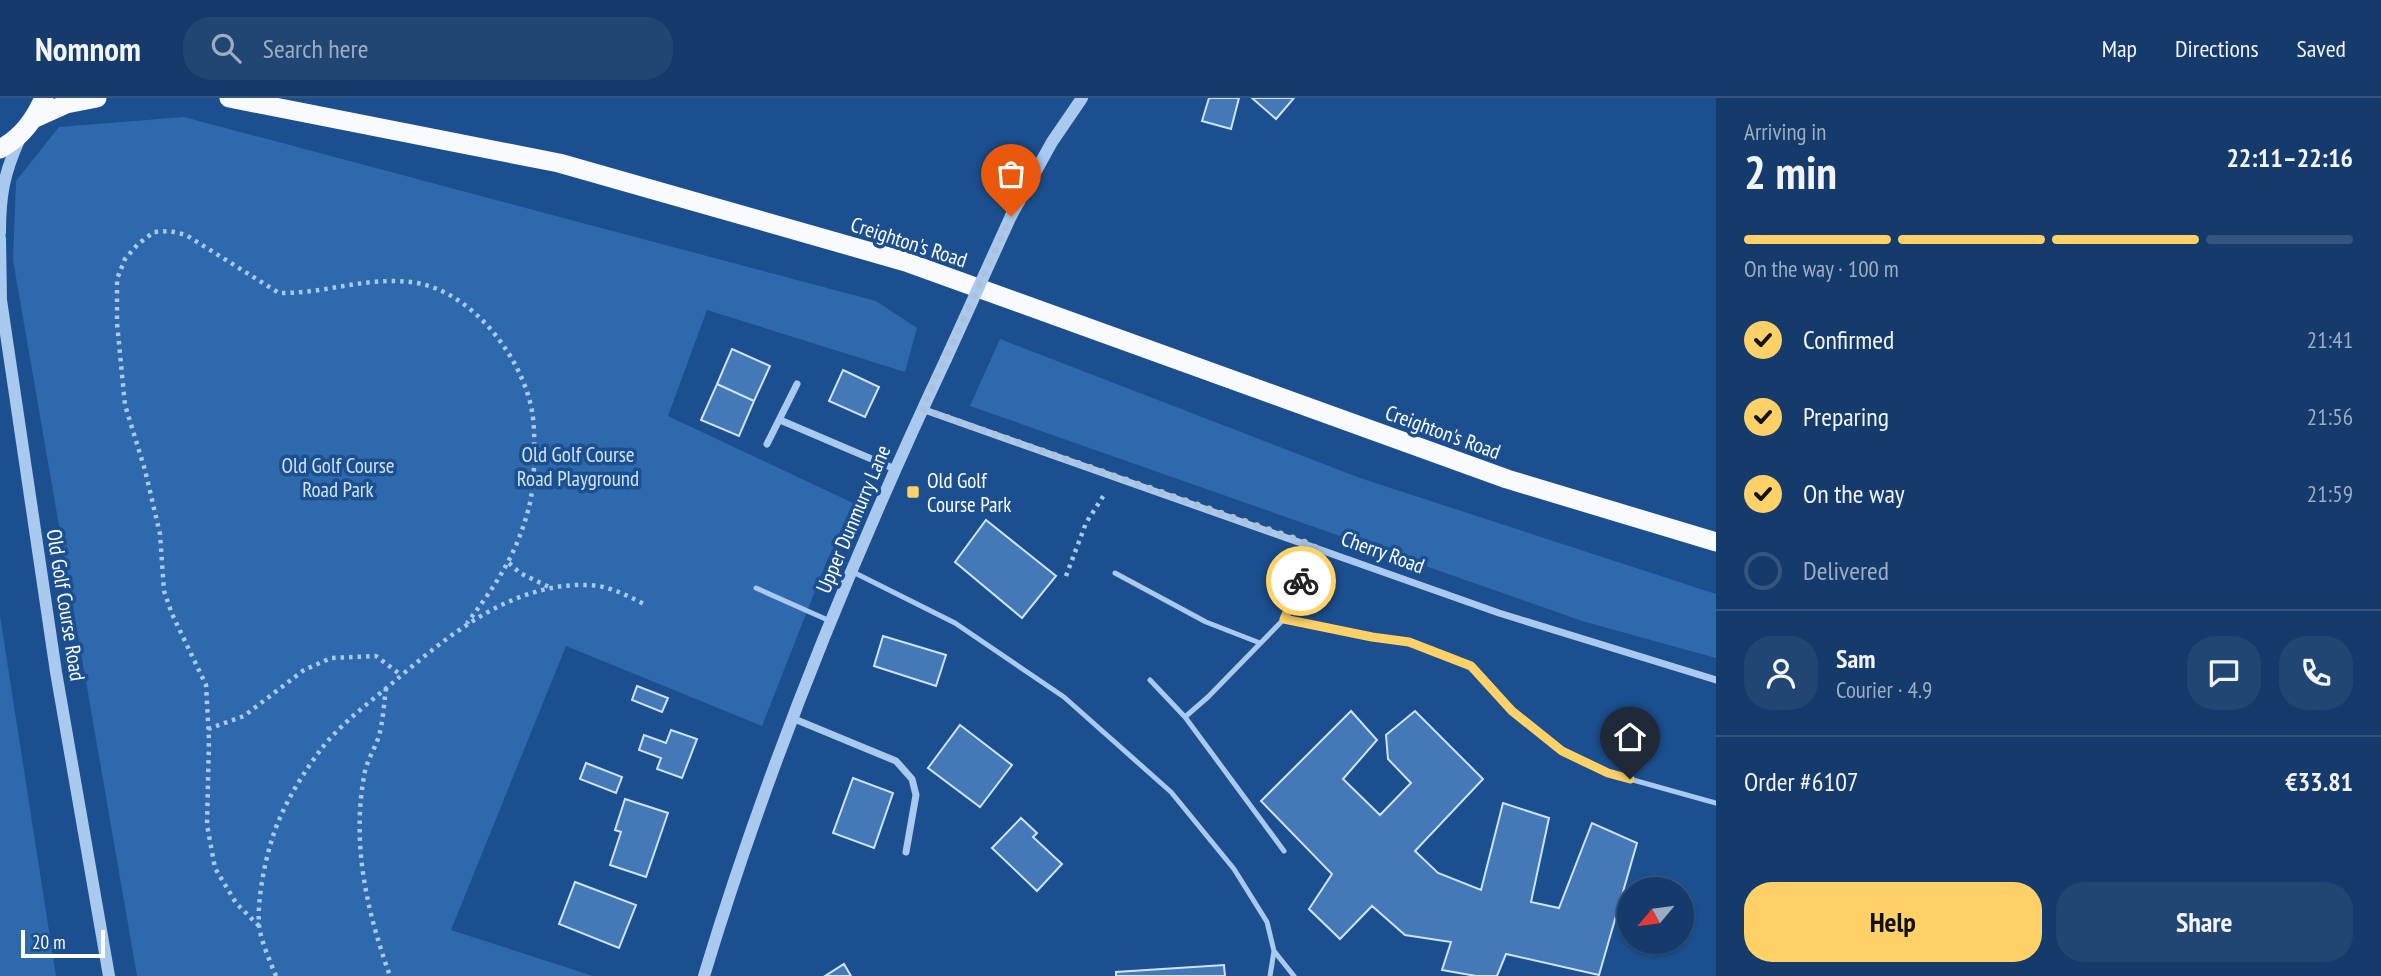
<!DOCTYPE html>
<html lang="en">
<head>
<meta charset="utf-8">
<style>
  :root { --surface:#143b6b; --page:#214673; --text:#f1f3f6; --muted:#9dadc1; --line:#33557e; --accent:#ffd166 }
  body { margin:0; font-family:"PT Sans Narrow",sans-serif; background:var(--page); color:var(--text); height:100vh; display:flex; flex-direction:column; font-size:26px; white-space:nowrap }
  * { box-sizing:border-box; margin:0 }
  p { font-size:23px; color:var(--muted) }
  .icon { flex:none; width:38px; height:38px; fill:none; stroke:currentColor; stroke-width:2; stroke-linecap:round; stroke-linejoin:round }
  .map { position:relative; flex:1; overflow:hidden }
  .panel { display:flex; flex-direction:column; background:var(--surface); width:665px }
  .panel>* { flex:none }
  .needle { width:46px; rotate:241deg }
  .fabs { position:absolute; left:1617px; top:779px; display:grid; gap:14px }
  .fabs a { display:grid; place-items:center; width:77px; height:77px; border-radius:50%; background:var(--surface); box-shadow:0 2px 5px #0004,0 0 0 2px var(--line); font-size:35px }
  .scale { position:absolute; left:21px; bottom:18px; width:84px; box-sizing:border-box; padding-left:7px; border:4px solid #fff; border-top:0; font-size:19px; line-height:24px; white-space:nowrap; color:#fff; -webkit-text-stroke:5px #1b4f8f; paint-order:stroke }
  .pin { position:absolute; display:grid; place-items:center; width:60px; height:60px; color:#fff; margin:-72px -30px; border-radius:50% 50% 50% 0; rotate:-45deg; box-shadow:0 0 7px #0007 }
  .pin .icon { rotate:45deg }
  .courier { position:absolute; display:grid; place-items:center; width:70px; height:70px; margin:-35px; border:5px solid #ffd166; border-radius:50%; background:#fff; color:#222; box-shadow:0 2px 9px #0007 }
  .head em { font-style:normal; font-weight:800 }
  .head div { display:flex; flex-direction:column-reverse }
  .head { display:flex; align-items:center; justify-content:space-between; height:119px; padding:0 28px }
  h1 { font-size:46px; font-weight:800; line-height:52px }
  .bar { display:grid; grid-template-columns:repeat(4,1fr); gap:10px 7px; align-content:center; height:84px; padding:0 28px }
  .bar i { height:9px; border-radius:5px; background:var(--line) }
  .bar .on { background:var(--accent) }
  .bar p { grid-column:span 4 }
  .line { display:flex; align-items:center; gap:18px; padding:0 28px; border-top:2px solid var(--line) }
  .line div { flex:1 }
  .round { display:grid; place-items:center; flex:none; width:74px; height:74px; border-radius:28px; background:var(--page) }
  ol { padding:0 28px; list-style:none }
  li { display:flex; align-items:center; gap:21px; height:77px }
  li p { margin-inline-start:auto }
  li .icon { padding:7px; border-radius:50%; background:var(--accent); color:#111; stroke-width:4 }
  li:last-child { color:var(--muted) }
  li i { width:38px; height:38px; border:4px solid var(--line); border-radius:50% }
  .action { display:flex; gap:14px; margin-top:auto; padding:14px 28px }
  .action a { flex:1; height:80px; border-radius:28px; background:var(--accent); color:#111; font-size:28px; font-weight:800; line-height:80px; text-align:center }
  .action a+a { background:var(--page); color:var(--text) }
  header { display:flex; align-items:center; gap:42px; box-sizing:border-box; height:98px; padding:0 35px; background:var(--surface); border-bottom:2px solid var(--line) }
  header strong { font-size:33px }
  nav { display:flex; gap:38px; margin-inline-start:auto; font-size:24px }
  .search { width:490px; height:63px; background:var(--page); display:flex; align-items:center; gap:18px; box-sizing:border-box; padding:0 24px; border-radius:28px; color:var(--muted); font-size:26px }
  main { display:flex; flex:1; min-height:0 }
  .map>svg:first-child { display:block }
  .green { fill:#2e69ad }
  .building { fill:#4478b7; stroke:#cfe3fa; stroke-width:2 }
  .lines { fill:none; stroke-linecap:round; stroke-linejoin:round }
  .path { stroke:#a9c9ee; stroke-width:4.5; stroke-dasharray:3.5 5; stroke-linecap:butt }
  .service { stroke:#a9c9ee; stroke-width:5 }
  .minor { stroke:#a9c9ee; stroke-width:7 }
  .tertiary { stroke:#a9c9ee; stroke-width:12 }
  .trunk { stroke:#f8faff; stroke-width:19 }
  .tertiary-bridge { stroke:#a9c9ee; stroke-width:12 }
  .done { stroke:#afc1d8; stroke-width:7; stroke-dasharray:0 12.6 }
  .route { stroke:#ffd166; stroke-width:9 }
  .poi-dot { fill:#ffd166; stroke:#1b4f8f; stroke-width:2.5 }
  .labels { text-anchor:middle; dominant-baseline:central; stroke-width:7; stroke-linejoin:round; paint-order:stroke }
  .street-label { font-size:21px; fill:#fff; stroke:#1b4f8f }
  .park-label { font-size:21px; fill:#cfe3fa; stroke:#1b4f8f }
  .poi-label { font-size:21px; fill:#fff; stroke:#1b4f8f; text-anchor:start }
</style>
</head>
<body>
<header>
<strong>Nomnom</strong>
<div class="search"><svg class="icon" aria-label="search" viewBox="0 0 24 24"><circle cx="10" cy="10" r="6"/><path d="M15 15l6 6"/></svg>Search here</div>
<nav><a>Map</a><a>Directions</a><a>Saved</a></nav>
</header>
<main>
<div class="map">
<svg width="1716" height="878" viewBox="0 0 1716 878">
  <rect width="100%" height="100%" fill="#1b4f8f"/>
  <!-- green -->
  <path class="green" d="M184 19 876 203 917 230 905 274 707 212 668 318 853 405 826 465 762 628 566 548 451 832 593 878H137L13 162 16 83 59 29Z
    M1000 241 1360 380 1716 496V560L1582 523 970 308Z
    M0 518 56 878H0Z"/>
  <!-- building -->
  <path class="building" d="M1209 0H1239L1231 31 1202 23Z
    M1252 0H1294L1276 21Z
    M732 251 770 268 754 303 717 286Z
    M843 272 879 289 865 319 829 303Z
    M717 286 754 303 739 338 701 322Z
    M986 422 1056 478 1022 520 955 464Z
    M883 538 946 557 936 588 874 568Z
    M637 588 668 600 662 614 632 602Z
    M1351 613 1377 642 1343 681 1380 717 1411 685 1388 661 1386 637 1415 613 1483 681 1415 753 1438 775 1481 792 1503 705 1549 720 1531 804 1559 810 1592 725 1637 745 1599 877 1506 856 1497 878H1476L1442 872 1451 844 1405 837 1372 808 1340 841 1309 811 1332 776 1261 703Z
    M960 627 1012 667 980 709 928 670Z
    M671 632 697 641 682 680 657 671 661 660 639 652 644 637 666 645Z
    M586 665 622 679 616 695 580 681Z
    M853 680 893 695 874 750 833 735Z
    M625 701 668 715 646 779 610 767 621 734 615 732Z
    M1021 720 1037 735 1033 739 1062 766 1037 793 992 750Z
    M575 784 636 807 619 850 559 826Z
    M844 866 851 878H825Z
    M1224 867 1225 878H1116V874Z"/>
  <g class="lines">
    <!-- path -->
    <path class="path" d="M509 465 520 475 551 490
      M1066 478 1086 425 1104 397
      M386 590C384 606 383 623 379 638 375 650 368 661 365 673 351 743 366 811 390 878
      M208 631 244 618 304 572 331 560 376 558 401 577
      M259 828 236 805 215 770 207 727 209 642 206 587 172 516 164 493 160 436 145 372 125 307 117 225V181L125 161 138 146 154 134 170 133 186 137 279 195C325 196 370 177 417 185 473 195 522 259 532 313 536 336 535 387 529 409 517 456 496 487 467 525
      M276 878C270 863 261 844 259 827 257 802 265 762 273 738 283 707 303 675 322 650 341 626 366 607 389 588 445 540 510 484 589 487 609 488 626 497 644 506"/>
    <!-- service -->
    <path class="service" d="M851 473 955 525 1064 599 1171 694 1234 771 1267 824 1274 853 1270 878
      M1115 475 1206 524 1260 545
      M756 490 830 523
      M1284 521 1372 539 1409 544 1471 568 1512 613 1562 653 1608 675 1716 705
      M1150 582 1185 619 1284 753
      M1185 619 1208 599 1284 521 1314 449
      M1274 853 1294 878"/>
    <!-- minor -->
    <path class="minor" d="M922 311 1499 515 1716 582
      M780 322 895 371
      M767 346 797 286
      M792 620 896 663 912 681 916 697 906 754"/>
    <!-- tertiary -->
    <path class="tertiary" d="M1011 118 1052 44 1082 0
      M0 135C0 97 4 75 20 40
      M0 140 1 202 56 574 109 878
      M704 878C768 666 852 461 946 261"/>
    <!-- trunk -->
    <path class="trunk" d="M229 0 559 65 906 164 1507 381 1716 444
      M35 20 66 6 97 0
      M0 51C22 39 34 22 44 0"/>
    <!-- tertiary-bridge -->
    <path class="tertiary-bridge" d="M946 261 1011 118"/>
  </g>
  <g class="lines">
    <!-- done -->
    <path class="done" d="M1011 118 922 311 1315 448 1301 483"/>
    <!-- route -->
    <path class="route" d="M1301 483 1284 521 1372 539 1409 544 1471 568 1512 613 1562 653 1608 675 1630 681"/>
  </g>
  <!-- markers -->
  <rect class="poi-dot" x="906" y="387" width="14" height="14" rx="3.5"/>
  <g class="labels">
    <!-- street labels -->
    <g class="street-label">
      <text transform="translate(909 144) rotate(18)">Creighton's Road</text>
      <text transform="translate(1443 334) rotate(20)">Creighton's Road</text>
      <text transform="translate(853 421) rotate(-67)">Upper Dunmurry Lane</text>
      <text transform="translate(1383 454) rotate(20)">Cherry Road</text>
      <text transform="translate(66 507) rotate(81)">Old Golf Course Road</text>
    </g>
    <!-- park labels -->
    <g class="park-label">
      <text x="578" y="356">Old Golf Course<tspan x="578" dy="24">Road Playground</tspan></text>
      <text x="338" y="367">Old Golf Course<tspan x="338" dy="24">Road Park</tspan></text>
    </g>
    <!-- poi labels -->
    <g class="poi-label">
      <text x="927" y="382">Old Golf<tspan x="927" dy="24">Course Park</tspan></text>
    </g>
  </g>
</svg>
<div class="fabs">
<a><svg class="needle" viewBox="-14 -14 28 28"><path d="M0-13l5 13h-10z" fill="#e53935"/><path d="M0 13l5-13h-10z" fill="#9dadc1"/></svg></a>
</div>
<div class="scale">20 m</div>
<div class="pin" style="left:1011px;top:118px;background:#ea580c"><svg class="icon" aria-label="bag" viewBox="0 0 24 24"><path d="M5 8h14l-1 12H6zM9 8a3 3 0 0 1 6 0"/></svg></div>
<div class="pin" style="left:1630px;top:681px;background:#1f2937"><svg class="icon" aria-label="home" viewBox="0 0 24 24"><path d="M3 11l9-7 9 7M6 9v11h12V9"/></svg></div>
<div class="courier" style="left:1301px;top:483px"><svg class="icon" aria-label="bike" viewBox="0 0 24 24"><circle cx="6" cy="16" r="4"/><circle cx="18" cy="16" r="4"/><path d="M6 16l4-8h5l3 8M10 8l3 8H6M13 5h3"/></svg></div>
</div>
<section class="panel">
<div class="head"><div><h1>2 min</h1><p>Arriving in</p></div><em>22:11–22:16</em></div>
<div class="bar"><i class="on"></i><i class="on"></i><i class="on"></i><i></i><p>On the way · 100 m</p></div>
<ol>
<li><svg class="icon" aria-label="check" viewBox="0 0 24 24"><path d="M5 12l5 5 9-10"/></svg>Confirmed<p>21:41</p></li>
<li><svg class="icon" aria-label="check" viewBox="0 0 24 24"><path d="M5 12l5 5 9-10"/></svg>Preparing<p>21:56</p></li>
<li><svg class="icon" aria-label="check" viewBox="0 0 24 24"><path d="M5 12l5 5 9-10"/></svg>On the way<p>21:59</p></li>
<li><i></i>Delivered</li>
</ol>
<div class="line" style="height:126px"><a class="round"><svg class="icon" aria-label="person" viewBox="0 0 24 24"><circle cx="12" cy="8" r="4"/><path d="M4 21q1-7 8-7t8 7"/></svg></a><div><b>Sam</b><p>Courier · 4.9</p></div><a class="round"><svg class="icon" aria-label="chat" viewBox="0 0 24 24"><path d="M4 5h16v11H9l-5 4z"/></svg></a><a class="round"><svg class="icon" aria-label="phone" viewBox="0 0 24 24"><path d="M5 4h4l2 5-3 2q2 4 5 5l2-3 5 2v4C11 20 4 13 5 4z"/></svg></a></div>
<div class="line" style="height:91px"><div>Order #6107</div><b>€33.81</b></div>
<div class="action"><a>Help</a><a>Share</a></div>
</section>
</main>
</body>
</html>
